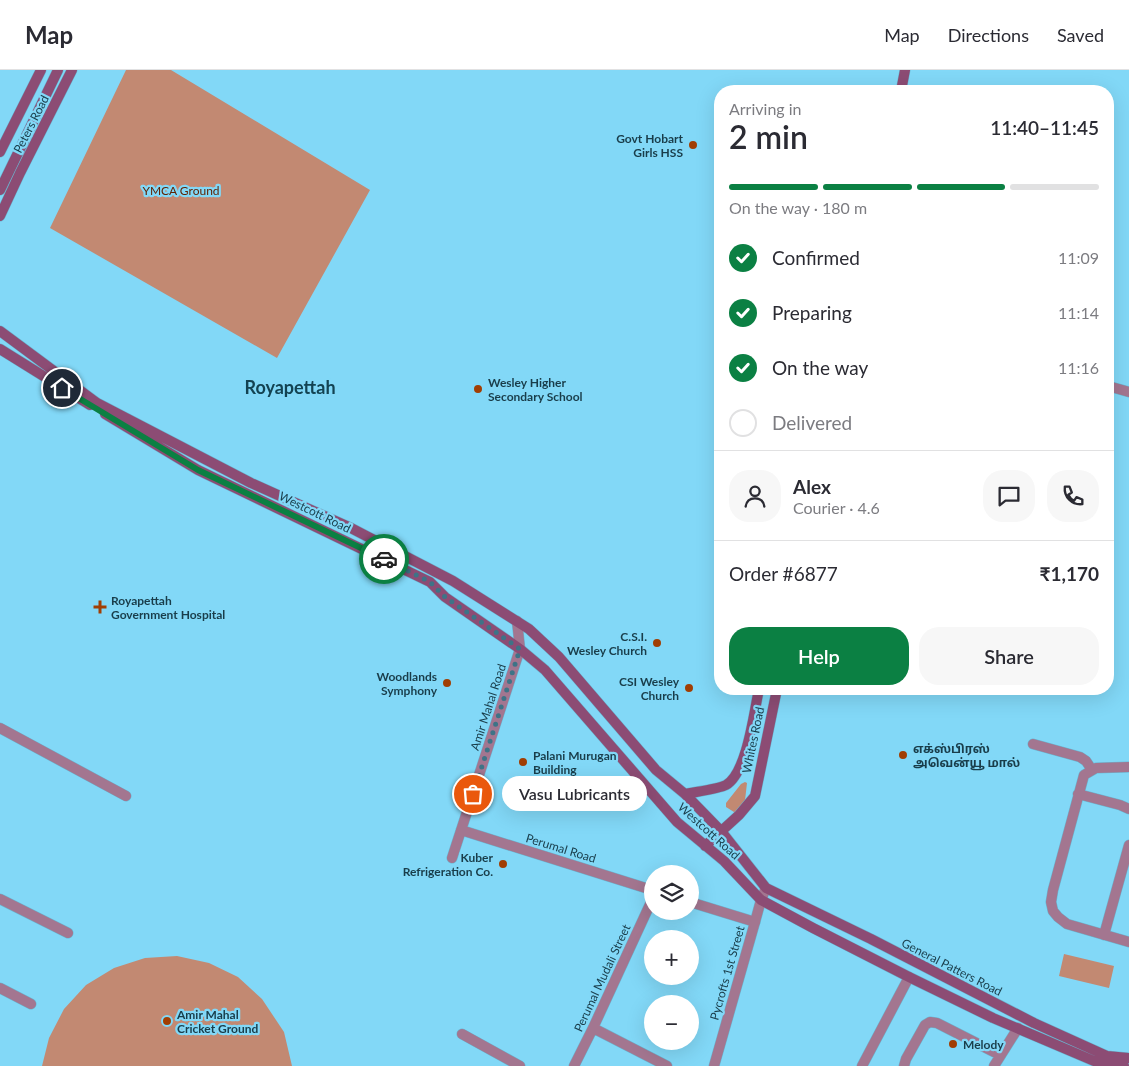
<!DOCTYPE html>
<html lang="en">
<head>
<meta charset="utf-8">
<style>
  :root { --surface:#fff; --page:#f7f7f7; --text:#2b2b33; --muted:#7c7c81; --line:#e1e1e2; --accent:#0b8043 }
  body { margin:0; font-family:Lato,"Noto Sans Tamil",sans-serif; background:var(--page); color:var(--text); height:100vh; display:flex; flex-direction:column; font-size:19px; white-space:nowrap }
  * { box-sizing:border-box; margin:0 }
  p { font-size:16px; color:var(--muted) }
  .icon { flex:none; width:28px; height:28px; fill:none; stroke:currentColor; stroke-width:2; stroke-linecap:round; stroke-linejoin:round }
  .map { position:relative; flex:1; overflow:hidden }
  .side { position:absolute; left:714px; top:15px; width:400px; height:610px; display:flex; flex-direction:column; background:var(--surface); border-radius:20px; box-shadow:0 5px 20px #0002 }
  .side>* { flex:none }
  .buttons { position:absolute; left:644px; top:795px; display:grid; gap:10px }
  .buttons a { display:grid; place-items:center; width:55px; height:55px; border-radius:50%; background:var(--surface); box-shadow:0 5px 20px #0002; font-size:25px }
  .pin { position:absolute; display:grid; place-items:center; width:42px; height:42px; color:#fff; margin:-21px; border:2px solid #fff; border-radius:50%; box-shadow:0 1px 5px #0007 }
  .courier { position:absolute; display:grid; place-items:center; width:50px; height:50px; margin:-25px; border:4px solid #0b8043; border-radius:50%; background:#fff; color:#222; box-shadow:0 1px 6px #0007 }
  .bubble { position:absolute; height:35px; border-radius:18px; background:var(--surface); box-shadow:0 5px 20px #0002; font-size:16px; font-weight:600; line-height:35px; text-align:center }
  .overview em { font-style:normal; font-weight:600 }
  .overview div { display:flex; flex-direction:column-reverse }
  .overview { display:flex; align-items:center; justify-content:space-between; height:85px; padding:0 15px }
  h1 { font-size:32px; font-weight:600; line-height:38px }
  .bar { display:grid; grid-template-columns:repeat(4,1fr); gap:8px 5px; align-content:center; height:60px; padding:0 15px }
  .bar i { height:6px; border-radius:4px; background:var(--line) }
  .bar .on { background:var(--accent) }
  .bar p { grid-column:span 4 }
  .line { display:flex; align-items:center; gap:12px; padding:0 15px; border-top:1px solid var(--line) }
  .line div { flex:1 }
  .round { display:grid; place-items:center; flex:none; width:52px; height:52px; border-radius:20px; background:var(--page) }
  ol { padding:0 15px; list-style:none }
  li { display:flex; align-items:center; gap:15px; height:55px }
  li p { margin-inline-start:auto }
  li .icon { padding:5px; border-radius:50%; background:var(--accent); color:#fff; stroke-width:4 }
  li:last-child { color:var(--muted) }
  li i { width:28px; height:28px; border:2px solid var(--line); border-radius:50% }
  .primary-button { display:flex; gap:10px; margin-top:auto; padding:10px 15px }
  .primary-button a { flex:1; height:58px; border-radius:20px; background:var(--accent); color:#fff; font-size:20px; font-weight:600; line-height:58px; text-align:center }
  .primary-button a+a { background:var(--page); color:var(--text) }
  header { display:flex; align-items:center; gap:30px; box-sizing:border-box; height:70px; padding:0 25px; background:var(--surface); border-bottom:1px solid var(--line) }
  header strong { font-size:24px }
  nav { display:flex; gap:28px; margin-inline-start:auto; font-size:18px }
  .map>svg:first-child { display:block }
  .green { fill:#c28972 }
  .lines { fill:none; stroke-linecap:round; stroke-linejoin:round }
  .minor-casing { stroke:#6bb6d1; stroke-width:11 }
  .tertiary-casing { stroke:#6bb6d1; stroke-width:11 }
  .secondary-casing { stroke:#6bb6d1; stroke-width:11 }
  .minor { stroke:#a37690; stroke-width:10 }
  .tertiary { stroke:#a37690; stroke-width:10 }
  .secondary { stroke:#8c4c74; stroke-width:10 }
  .done { stroke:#3e7387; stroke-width:5; stroke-dasharray:0 9 }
  .route { stroke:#0b8043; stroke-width:6 }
  .poi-dot { fill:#a13e03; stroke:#82d8f7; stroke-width:2 }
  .labels { text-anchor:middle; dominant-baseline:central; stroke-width:4.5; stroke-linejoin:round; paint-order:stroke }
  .street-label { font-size:12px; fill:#193d4a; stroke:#82d8f7 }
  .poi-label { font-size:12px; font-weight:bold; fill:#193d4a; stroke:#82d8f7; text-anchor:start }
  .park-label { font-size:12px; fill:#5f2405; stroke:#82d8f7 }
  .district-label { font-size:18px; font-weight:bold; fill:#134352; stroke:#82d8f7 }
</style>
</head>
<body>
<header>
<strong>Map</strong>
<nav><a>Map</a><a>Directions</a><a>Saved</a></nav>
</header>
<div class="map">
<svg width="1129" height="996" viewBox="0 0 1129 996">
  <rect width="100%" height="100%" fill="#82d8f7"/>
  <!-- green -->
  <path class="green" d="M126 0H171L370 120 277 288 50 158Z
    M745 712 747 713 744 739 740 743 734 742 726 737V733L741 714Z
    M1064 884 1114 896 1109 918 1059 906Z
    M177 886 209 893 238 907 262 929 284 962 292 996H42L49 968 64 939 86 915 114 898 145 888Z"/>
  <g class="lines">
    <!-- minor casing -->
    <g class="minor-casing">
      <path id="minor" d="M0 658 126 726
        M1033 674 1080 687 1086 691 1092 700
        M1129 697 1096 698 1084 705 1053 820 1051 832 1053 841 1058 847 1067 854 1129 872
        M1078 724 1120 735 1129 739
        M461 760 652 820
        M452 788 520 579 517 551
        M0 829 68 863
        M690 832 755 852
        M1104 865 1129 775
        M0 918 31 934
        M593 958 667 996
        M462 964 520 996
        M574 996 593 958 652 830
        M862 996 909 907
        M904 996 906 989 925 955 930 952 937 953 1000 985
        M994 996 1018 958"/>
    </g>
    <!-- tertiary casing -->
    <g class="tertiary-casing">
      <path id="tertiary" d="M1108 316 1129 322
        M714 996 755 852 761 830 766 818"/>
    </g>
    <!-- secondary casing -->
    <g class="secondary-casing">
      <path id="secondary" d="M901 21 905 0
        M0 82 41 0
        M0 120 58 0
        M0 146 20 103 72 0
        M0 261 97 333 251 413 349 457 453 511 529 559 559 587 656 700 685 724 721 761 766 818 871 869 1034 953 1107 986 1129 988
        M0 279 90 335
        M105 344 198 400 430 512 445 527 520 579 545 600 677 752 724 791 761 830 813 858 909 907 993 948 1094 991 1124 996
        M685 724C694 722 719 719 726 715 747 703 754 642 759 619
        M705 776 739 745 755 726 777 619"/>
    </g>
    <!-- minor -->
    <use href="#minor" class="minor"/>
    <!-- tertiary -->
    <use href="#tertiary" class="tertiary"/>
    <!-- secondary -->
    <use href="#secondary" class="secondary"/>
  </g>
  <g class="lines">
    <!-- done -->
    <path class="done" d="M384 489 430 512 445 527 520 579 473 724"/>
    <!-- route -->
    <path class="route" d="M62 318 198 400 384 489"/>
  </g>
  <!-- markers -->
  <g class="poi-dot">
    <circle cx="693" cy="75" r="5"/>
    <circle cx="478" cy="319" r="5"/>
    <path d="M97.5 529.5h5v5h5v5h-5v5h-5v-5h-5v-5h5z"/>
    <circle cx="657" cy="573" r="5"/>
    <circle cx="447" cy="613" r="5"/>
    <circle cx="689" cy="618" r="5"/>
    <circle cx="903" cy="685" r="5"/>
    <circle cx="523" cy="692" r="5"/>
    <circle cx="503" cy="794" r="5"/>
    <circle cx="167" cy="951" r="5"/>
    <circle cx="953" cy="974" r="5"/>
  </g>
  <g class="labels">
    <!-- street labels -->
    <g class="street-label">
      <text transform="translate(31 54) rotate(-63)">Peters Road</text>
      <text transform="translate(315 442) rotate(26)">Westcott Road</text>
      <text transform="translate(488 637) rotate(-72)">Amir Mahal Road</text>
      <text transform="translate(753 670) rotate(-78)">Whites Road</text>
      <text transform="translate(709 761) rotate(42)">Westcott Road</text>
      <text transform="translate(561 778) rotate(17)">Perumal Road</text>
      <text transform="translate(952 897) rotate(27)">General Patters Road</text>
      <text transform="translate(727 903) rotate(-74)">Pycrofts 1st Street</text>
      <text transform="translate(602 908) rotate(-65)">Perumal Mudali Street</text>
    </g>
    <!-- poi labels -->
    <g class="poi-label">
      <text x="683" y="68" text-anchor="end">Govt Hobart<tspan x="683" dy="14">Girls HSS</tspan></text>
      <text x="488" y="312">Wesley Higher<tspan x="488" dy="14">Secondary School</tspan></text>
      <text x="111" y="530">Royapettah<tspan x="111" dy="14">Government Hospital</tspan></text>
      <text x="647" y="566" text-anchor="end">C.S.I.<tspan x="647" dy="14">Wesley Church</tspan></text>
      <text x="437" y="606" text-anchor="end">Woodlands<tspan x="437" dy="14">Symphony</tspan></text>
      <text x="679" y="611" text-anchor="end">CSI Wesley<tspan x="679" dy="14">Church</tspan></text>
      <text x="913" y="678">எக்ஸ்பிரஸ்<tspan x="913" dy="14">அவென்யூ மால்</tspan></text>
      <text x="533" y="685">Palani Murugan<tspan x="533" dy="14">Building</tspan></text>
      <text x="493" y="787" text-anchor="end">Kuber<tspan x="493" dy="14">Refrigeration Co.</tspan></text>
      <text x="177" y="944">Amir Mahal<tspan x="177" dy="14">Cricket Ground</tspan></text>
      <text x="963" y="974">Melody</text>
    </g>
    <!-- park labels -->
    <g class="park-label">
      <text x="181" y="120">YMCA Ground</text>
    </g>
    <!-- district labels -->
    <g class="district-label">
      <text x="290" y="317">Royapettah</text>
    </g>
  </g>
</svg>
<div class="buttons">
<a><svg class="icon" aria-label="layers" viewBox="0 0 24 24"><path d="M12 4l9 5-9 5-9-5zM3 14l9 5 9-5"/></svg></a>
<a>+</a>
<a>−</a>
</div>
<div class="pin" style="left:473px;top:724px;background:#ea580c"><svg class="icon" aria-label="bag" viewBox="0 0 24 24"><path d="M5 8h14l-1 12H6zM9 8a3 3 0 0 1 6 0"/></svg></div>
<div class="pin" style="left:62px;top:318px;background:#1f2937"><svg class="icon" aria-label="home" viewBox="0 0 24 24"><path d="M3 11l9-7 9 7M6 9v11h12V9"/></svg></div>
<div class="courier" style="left:384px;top:489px"><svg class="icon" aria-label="car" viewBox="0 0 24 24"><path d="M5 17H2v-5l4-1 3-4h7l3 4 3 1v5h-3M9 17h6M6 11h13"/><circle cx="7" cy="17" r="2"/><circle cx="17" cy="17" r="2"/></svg></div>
<div class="bubble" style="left:502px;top:706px;width:145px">Vasu Lubricants</div>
<section class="side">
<div class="overview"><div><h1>2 min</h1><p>Arriving in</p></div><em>11:40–11:45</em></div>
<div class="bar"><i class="on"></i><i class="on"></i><i class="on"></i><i></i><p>On the way · 180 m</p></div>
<ol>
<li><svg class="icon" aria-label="check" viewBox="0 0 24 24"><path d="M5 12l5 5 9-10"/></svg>Confirmed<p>11:09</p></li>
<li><svg class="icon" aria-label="check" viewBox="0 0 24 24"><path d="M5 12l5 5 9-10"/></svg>Preparing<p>11:14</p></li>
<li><svg class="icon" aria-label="check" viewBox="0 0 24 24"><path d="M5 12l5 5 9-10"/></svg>On the way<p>11:16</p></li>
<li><i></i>Delivered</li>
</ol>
<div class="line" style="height:90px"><a class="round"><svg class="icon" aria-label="person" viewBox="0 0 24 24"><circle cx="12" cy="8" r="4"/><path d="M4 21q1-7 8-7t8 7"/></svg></a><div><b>Alex</b><p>Courier · 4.6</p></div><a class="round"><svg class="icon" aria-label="chat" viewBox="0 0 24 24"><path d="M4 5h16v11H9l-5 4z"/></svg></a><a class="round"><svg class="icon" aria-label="phone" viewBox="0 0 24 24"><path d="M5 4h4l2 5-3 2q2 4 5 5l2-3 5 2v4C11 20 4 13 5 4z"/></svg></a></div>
<div class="line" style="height:65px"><div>Order #6877</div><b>₹1,170</b></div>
<div class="primary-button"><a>Help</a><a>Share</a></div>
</section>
</div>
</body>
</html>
